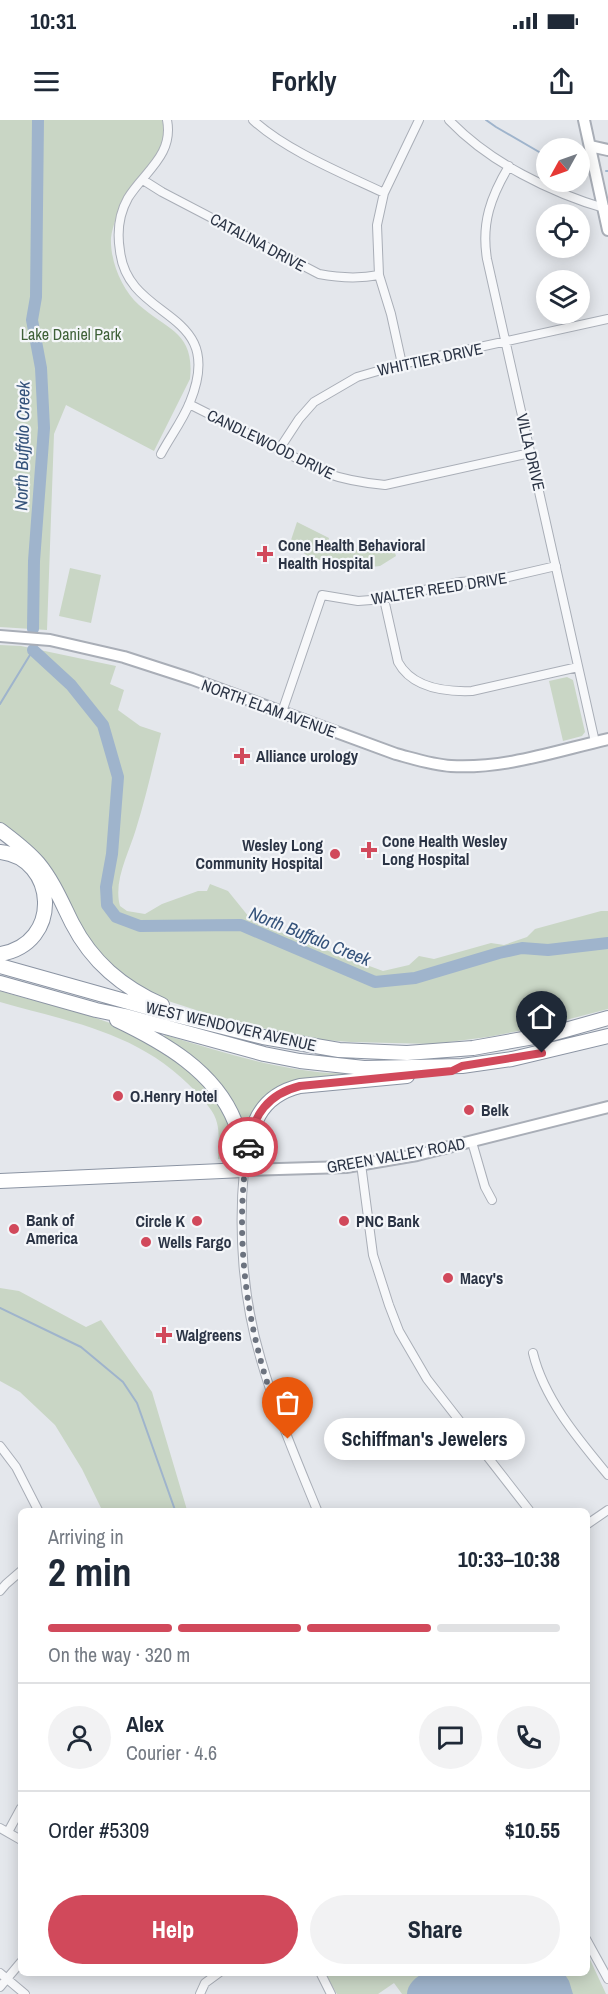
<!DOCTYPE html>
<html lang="en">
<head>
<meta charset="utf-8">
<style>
  :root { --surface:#fff; --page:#f2f2f3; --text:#1f2937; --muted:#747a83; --line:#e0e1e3; --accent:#d1495b }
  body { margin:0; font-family:"Archivo Narrow",sans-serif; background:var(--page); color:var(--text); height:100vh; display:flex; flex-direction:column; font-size:22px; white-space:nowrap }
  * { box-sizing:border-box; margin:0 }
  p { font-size:20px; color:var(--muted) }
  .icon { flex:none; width:33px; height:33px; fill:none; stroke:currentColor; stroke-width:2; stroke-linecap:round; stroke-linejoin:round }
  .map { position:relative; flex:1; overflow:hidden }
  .side { position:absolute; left:18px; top:1388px; width:572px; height:468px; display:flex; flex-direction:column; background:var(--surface); border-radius:9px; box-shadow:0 3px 15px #0003 }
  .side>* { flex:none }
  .needle { width:39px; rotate:230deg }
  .controls { position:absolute; left:536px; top:18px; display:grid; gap:12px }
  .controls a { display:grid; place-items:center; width:54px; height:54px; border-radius:50%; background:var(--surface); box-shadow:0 3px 15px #0003; font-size:30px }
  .pin { position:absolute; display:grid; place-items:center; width:51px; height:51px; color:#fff; margin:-62px -26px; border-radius:50% 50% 50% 0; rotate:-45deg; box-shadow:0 0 6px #0007 }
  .pin .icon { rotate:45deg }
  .courier { position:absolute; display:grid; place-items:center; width:60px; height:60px; margin:-30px; border:4px solid #d1495b; border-radius:50%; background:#fff; color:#222; box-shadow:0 2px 8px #0007 }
  .bubble { position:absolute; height:42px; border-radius:21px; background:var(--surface); box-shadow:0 3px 15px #0003; font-size:20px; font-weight:800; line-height:42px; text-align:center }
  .summary em { font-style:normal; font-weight:800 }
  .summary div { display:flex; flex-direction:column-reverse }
  .summary { display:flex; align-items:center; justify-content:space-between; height:102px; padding:0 30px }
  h1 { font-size:39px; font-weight:800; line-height:45px }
  .bar { display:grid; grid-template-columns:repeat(4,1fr); gap:9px 6px; align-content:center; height:72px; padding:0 30px }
  .bar i { height:8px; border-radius:4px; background:var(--line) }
  .bar .on { background:var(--accent) }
  .bar p { grid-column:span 4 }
  .line { display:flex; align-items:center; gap:15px; padding:0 30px; border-top:2px solid var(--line) }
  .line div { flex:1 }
  .round { display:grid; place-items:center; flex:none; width:63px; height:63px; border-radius:32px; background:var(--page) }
  .primary-button { display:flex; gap:12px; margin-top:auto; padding:12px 30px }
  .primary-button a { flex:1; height:69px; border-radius:36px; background:var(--accent); color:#fff; font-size:24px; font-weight:800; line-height:69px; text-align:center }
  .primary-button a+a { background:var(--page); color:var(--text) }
  .status { display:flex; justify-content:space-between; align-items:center; height:42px; padding:0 30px; background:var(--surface); direction:ltr }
  .status svg { height:16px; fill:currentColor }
  header { display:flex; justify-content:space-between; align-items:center; height:78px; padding:0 30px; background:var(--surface); font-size:27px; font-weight:800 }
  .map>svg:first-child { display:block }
  .green { fill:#c9d6c5 }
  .water { fill:#9fb4cc }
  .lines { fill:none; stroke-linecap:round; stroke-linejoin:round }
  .stream { stroke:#9fb4cc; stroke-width:2 }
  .river { stroke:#9fb4cc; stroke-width:12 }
  .street-casing { stroke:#a9aeb7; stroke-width:10 }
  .secondary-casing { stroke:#a9aeb7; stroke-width:14 }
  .highway-casing { stroke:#8b94a3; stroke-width:16 }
  .street { stroke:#f7f8fa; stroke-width:8 }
  .secondary { stroke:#fff; stroke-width:10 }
  .highway { stroke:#fff; stroke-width:14 }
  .done { stroke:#6c737f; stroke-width:6; stroke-dasharray:0 10.8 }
  .route { stroke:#d1495b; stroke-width:8 }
  .poi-dot { fill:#d1495b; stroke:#f4f6f9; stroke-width:2 }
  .labels { text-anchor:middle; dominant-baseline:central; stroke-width:4.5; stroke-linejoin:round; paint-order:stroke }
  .street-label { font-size:16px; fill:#2b3445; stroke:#f4f6f9 }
  .park-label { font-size:16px; fill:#3f6138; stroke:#f4f6f9 }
  .poi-label { font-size:16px; font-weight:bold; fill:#2b3445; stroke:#f4f6f9; text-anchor:start }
  .water-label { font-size:18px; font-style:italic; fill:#34527a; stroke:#f4f6f9 }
</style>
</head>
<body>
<div class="status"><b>10:31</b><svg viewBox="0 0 49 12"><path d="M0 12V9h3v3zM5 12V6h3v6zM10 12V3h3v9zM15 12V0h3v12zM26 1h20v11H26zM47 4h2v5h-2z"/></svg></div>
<header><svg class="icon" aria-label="menu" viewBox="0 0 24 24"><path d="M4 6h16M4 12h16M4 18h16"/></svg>Forkly<svg class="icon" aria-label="share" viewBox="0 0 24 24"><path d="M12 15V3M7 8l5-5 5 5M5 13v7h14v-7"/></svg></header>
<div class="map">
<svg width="608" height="1874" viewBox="0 0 608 1874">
  <rect width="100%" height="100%" fill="#e4e7ec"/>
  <!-- green -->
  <path class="green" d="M0 0H162C173 32 139 54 124 79 119 89 112 107 111 118 110 141 122 170 139 185 167 210 195 212 190 259L154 331 66 285 54 314 47 510 0 507Z
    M297 402 329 418 327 427 350 431 392 423 396 436 380 446 353 449 309 437 290 423Z
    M70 448 101 455 91 503 59 496Z
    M0 525 21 526 116 546 110 564 124 570 118 590 140 606 161 613C153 645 146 677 136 709 129 733 113 761 120 786L127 791 145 794 162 784 198 771H207L210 764 228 771 249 797 293 818 383 851 409 845 419 836 434 839 491 823 504 825 527 817 535 809 601 791H608V889L539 907 488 917 433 924 351 922 311 919 266 909 199 891 162 879 135 866 102 838 0 704Z
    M567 557 573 560 585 612 582 616 563 621 549 561Z
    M0 871C41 883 84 892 123 908 159 923 209 960 225 996 230 1009 232 1023 232 1037L218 1039C218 1028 220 1014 217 1003 215 992 204 981 197 973 142 913 74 903 0 882Z
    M165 915C218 931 273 949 329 953 345 954 363 953 380 953L303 961 258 987 249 999 244 1026 237 1003 163 917Z
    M0 1168 19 1171 86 1207 101 1200 152 1272 187 1390H102L82 1349 55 1305 20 1272 0 1261Z
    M587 1833 606 1874H402L394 1863 378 1874H337L325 1853 586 1852Z"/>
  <!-- water -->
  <path class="water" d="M564 1853 569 1861 573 1874H407C407 1865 416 1856 425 1853Z"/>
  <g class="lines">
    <!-- stream -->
    <path class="stream" d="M486 0 496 7 546 36
      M606 51H608
      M0 584 33 530
      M0 1188 81 1227 123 1262 137 1283 175 1390"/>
    <!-- river -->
    <path class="river" d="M33 509 34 441 44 308 41 248 32 200 36 177 38 0
      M33 530 71 565 103 605 118 657 112 734 106 767 107 785 116 797 140 806 241 805 375 862 415 858 499 833 522 828 548 830 608 823"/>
    <!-- street casing -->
    <g class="street-casing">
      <path id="street" d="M253 0C285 30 344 54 384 73
        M449 0C489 42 551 73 607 89
        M509 46C491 76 481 103 487 139L595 622
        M143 60 162 72 319 154C340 158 358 159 379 155
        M402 244 391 194 379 155 377 105 384 73 419 0
        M189 284 326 353C345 360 364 363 385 365L530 333
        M280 328 299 299 314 282 357 257 402 244 608 199
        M161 334C170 317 183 300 190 282 228 188 128 203 120 131 117 113 119 94 128 78 144 52 174 35 167 0
        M384 479 398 542C412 568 445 572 472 571L578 547
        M282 592 322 475 358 481 384 479 460 462 500 459 556 446
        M472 1022 485 1067 492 1080
        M361 1044 373 1135 389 1185 399 1211 427 1259 529 1390
        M244 1050C238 1112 243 1180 261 1240 276 1292 297 1341 317 1390
        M533 1233C544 1279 579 1320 608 1355
        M0 1326 16 1347 38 1390
        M586 1405 608 1390
        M0 1471 6 1464 21 1451
        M0 1708 21 1720
        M8 1712 21 1688
        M586 1819 608 1859
        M320 1852 331 1874
        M0 1853 25 1874
        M0 1867 21 1842
        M200 1874 205 1863 220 1852"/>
    </g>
    <!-- secondary casing -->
    <g class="secondary-casing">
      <path id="secondary" d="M584 0 608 110
        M590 26 608 30
        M0 516 50 520 124 537 192 559 396 634C415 639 433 645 451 646 505 649 556 631 608 619
        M244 1050 346 1047 417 1035 608 987"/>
    </g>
    <!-- highway casing -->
    <g class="highway-casing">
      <path id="highway" d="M0 710C13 720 27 730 38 743 53 761 62 783 72 803 92 842 122 867 162 885
        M0 732C57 738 63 824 0 834
        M0 846 171 894 263 917 339 930 407 933 473 928 551 914 608 898
        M0 863 96 890 125 896 264 934 300 941 364 948 462 946 512 939 608 916
        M117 900C163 922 215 951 235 1002 239 1014 240 1027 242 1039
        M244 1050C251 1010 255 977 300 966L407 956
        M0 1061 244 1050"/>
    </g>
    <!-- street -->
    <use href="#street" class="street"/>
    <!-- secondary -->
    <use href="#secondary" class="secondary"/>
    <!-- highway -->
    <use href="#highway" class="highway"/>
  </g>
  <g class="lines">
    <!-- done -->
    <path class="done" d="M248 1027C232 1124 249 1229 288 1319"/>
    <!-- route -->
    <path class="route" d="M248 1027C253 995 268 974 300 966L452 951 462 946 542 933"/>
  </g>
  <!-- markers -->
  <g class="poi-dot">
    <path d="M262 425h6v6h6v6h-6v6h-6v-6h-6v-6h6z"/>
    <path d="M239 627h6v6h6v6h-6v6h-6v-6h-6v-6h6z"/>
    <path d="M366 721h6v6h6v6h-6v6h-6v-6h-6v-6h6z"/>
    <circle cx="335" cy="734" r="6"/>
    <circle cx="118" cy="976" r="6"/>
    <circle cx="469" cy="990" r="6"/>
    <circle cx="197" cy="1101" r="6"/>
    <circle cx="344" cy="1101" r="6"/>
    <circle cx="14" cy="1109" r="6"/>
    <circle cx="146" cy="1122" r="6"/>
    <circle cx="448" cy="1158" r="6"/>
    <path d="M161 1206h6v6h6v6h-6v6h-6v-6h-6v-6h6z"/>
  </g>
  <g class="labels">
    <!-- street labels -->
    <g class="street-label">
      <text transform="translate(258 122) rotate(28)">CATALINA DRIVE</text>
      <text transform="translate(430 239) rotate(-12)">WHITTIER DRIVE</text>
      <text transform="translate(271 324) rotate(26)">CANDLEWOOD DRIVE</text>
      <text transform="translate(531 332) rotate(77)">VILLA DRIVE</text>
      <text transform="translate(439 468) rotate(-9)">WALTER REED DRIVE</text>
      <text transform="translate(269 588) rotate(20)">NORTH ELAM AVENUE</text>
      <text transform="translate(231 906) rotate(13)">WEST WENDOVER AVENUE</text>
      <text transform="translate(396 1035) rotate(-10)">GREEN VALLEY ROAD</text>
    </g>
    <!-- park labels -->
    <g class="park-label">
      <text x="71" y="214">Lake Daniel Park</text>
    </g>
    <!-- poi labels -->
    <g class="poi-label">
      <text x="278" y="425">Cone Health Behavioral<tspan x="278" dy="18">Health Hospital</tspan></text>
      <text x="256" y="636">Alliance urology</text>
      <text x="382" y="721">Cone Health Wesley<tspan x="382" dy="18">Long Hospital</tspan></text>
      <text x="323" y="725" text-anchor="end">Wesley Long<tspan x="323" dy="18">Community Hospital</tspan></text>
      <text x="130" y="976">O.Henry Hotel</text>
      <text x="481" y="990">Belk</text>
      <text x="26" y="1100">Bank of<tspan x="26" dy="18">America</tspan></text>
      <text x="185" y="1101" text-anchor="end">Circle K</text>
      <text x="356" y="1101">PNC Bank</text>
      <text x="158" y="1122">Wells Fargo</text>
      <text x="460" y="1158">Macy's</text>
      <text x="176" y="1215">Walgreens</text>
    </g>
    <!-- water labels -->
    <g class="water-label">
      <text transform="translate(22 326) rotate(-89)">North Buffalo Creek</text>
      <text transform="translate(310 816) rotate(22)">North Buffalo Creek</text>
    </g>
  </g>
</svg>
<div class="controls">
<a><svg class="needle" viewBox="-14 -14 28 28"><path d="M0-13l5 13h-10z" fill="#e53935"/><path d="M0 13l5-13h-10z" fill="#747a83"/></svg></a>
<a><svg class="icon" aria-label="locate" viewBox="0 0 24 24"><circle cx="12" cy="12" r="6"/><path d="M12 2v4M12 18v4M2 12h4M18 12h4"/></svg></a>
<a><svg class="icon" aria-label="layers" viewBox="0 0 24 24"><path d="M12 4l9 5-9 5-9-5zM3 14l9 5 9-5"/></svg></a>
</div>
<div class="pin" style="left:288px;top:1319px;background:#ea580c"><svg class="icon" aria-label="bag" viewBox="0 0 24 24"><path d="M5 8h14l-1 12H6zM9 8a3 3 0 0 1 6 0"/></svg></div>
<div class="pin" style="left:542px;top:933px;background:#1f2937"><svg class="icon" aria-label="home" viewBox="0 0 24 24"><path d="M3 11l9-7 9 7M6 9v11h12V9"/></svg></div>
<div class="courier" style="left:248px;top:1027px"><svg class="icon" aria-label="car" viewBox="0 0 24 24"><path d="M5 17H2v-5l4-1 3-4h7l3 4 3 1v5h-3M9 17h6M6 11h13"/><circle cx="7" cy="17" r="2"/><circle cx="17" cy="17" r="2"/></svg></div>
<div class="bubble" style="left:324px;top:1298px;width:201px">Schiffman's Jewelers</div>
<section class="side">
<div class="summary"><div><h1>2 min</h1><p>Arriving in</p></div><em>10:33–10:38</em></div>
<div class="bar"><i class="on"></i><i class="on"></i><i class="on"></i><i></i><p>On the way · 320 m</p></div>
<div class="line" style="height:108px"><a class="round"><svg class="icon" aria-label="person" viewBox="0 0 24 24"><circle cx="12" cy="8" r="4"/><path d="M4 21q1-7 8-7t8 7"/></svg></a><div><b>Alex</b><p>Courier · 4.6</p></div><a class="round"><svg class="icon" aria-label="chat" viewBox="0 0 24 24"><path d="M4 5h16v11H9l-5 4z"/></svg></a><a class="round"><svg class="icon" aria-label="phone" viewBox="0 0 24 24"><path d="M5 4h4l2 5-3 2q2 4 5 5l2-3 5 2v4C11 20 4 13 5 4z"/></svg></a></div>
<div class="line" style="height:78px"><div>Order #5309</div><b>$10.55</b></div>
<div class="primary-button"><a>Help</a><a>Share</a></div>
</section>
</div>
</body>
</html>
